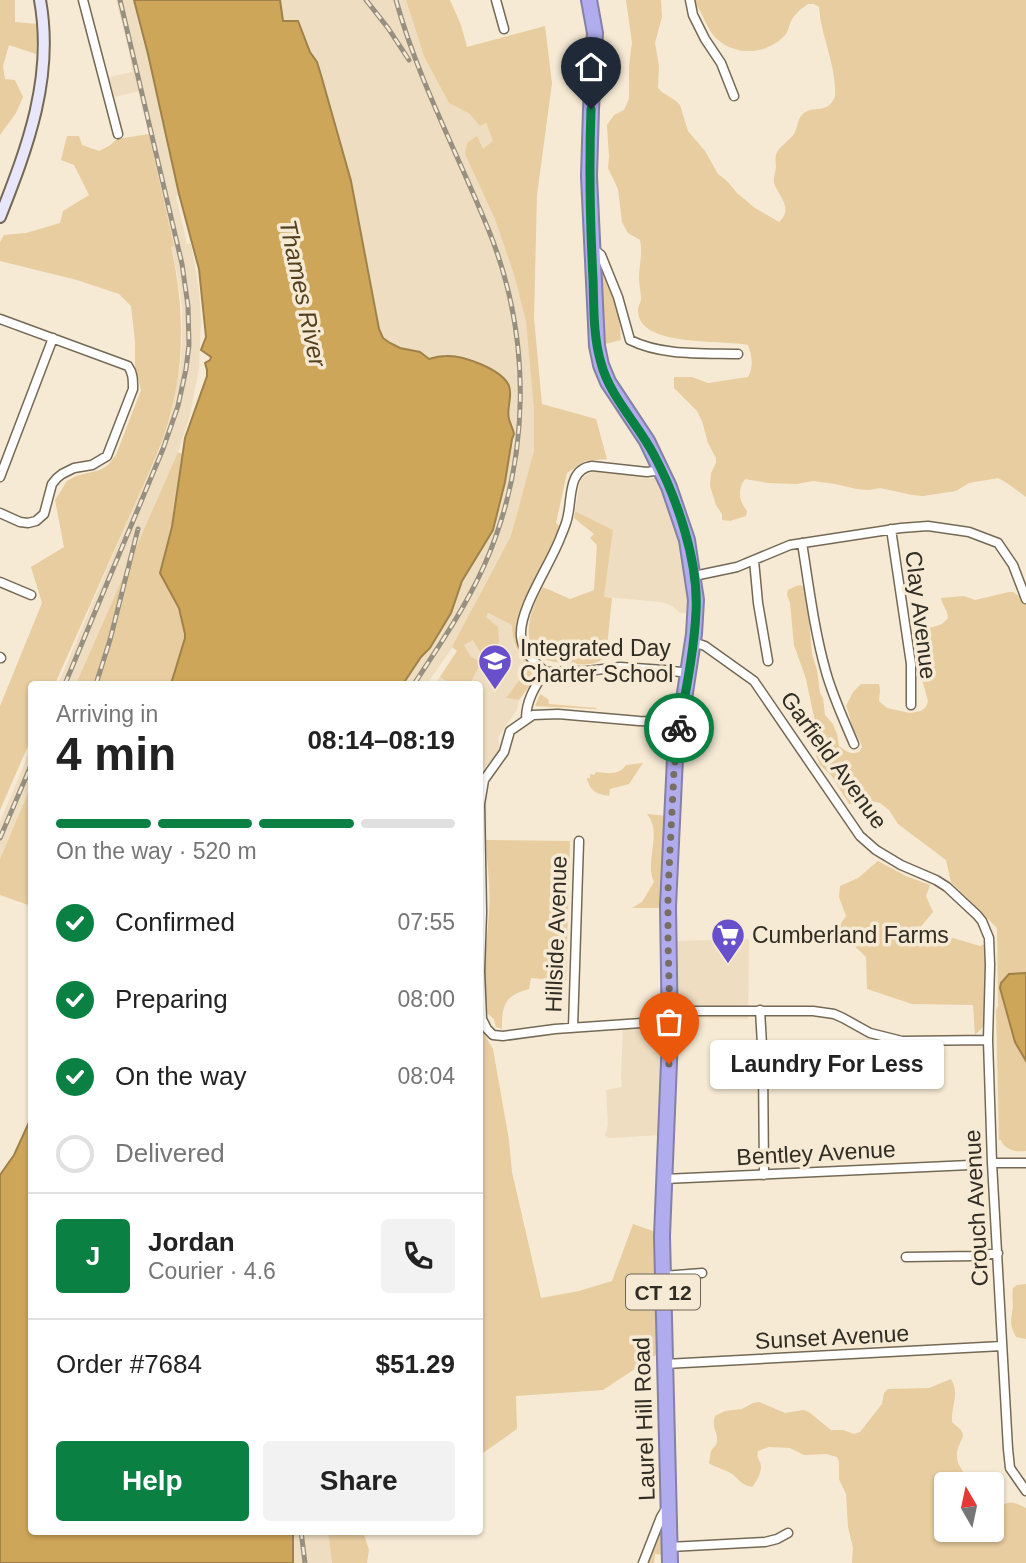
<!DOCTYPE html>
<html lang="en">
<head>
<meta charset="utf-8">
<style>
  :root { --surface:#fff; --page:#f2f2f2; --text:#222; --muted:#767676; --line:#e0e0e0; --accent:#0b8043 }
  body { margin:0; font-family:Arial,sans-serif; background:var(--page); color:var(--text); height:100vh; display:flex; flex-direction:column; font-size:26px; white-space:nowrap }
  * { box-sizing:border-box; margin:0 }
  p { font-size:23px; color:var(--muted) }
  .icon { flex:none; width:38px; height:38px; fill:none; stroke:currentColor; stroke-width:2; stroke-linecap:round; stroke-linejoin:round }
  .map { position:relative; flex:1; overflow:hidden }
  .drawer { position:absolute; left:28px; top:681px; width:455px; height:854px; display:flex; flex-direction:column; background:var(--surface); border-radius:7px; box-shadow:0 2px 5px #0004 }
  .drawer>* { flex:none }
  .needle { width:46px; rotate:351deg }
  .fabs { position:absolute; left:934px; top:1472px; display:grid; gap:14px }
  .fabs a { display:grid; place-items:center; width:70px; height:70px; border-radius:7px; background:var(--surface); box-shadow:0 2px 5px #0004; font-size:35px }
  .pin { position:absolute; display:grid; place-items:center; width:60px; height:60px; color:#fff; margin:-72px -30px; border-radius:50% 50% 50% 0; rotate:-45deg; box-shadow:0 0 7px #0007 }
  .pin .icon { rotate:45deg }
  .courier { position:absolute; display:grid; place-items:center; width:70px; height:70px; margin:-35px; border:5px solid #0b8043; border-radius:50%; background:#fff; color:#222; box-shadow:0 2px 9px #0007 }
  .bubble { position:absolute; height:49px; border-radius:7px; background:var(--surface); box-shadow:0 2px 5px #0004; font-size:23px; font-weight:700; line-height:49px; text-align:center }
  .overview em { font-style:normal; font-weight:700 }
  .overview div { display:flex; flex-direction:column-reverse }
  .overview { display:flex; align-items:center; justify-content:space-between; height:119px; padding:0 28px }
  h1 { font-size:46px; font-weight:700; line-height:52px }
  .bar { display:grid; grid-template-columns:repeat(4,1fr); gap:10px 7px; align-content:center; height:84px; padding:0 28px }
  .bar i { height:9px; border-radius:5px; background:var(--line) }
  .bar .current { background:var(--accent) }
  .bar p { grid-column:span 4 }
  .line { display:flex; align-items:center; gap:18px; padding:0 28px; border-top:2px solid var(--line) }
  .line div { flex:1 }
  .round { display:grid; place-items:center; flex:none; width:74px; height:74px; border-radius:7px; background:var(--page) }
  ol { padding:0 28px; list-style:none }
  li { display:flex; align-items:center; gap:21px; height:77px }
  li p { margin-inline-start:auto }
  li .icon { padding:7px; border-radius:50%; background:var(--accent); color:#fff; stroke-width:4 }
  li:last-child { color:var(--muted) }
  li i { width:38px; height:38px; border:4px solid var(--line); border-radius:50% }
  .button { display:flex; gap:14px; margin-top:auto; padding:14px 28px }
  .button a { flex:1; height:80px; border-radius:7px; background:var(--accent); color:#fff; font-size:28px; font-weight:700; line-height:80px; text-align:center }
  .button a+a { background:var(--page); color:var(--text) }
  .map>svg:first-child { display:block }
  .built { fill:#eeddc0 }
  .green { fill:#e7cd9f }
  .water { fill:#cea659; stroke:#9f8249; stroke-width:2 }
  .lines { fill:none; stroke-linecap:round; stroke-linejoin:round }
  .street-casing { stroke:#746955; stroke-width:11 }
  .secondary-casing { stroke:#746955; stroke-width:14 }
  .highway-casing { stroke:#8480a7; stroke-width:18 }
  .street { stroke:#fff; stroke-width:8 }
  .secondary { stroke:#e8e6fa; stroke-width:10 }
  .highway { stroke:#b1acee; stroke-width:14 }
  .rail-casing { stroke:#978f7f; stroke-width:5 }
  .rail { stroke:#f6ead4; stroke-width:2.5; stroke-dasharray:8; stroke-linecap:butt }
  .done { stroke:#766f62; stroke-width:7; stroke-dasharray:0 12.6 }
  .route { stroke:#0b8043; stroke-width:9 }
  .labels { text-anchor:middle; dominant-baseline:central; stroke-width:7; stroke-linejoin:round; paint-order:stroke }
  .shield { fill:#f6ead4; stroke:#6c6659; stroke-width:2 }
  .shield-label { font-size:21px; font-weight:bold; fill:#312d24 }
  .street-label { font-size:23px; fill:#312d24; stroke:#f6ead4 }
  .poi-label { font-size:23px; fill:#312d24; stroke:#f6ead4; text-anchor:start }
  .water-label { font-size:24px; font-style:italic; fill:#52401f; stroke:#f6ead4 }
</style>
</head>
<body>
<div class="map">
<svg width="1026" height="1563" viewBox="0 0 1026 1563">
  <rect width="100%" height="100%" fill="#f6ead4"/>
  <!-- built -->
  <path class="built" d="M116 0H134L148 54 152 77 164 122 179 196H176L187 244H191L199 291 201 320 199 368 190 415 178 452 76 684H58L142 487 161 446 173 406 180 367 182 339V309L178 278 171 246H174L140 91 114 97 109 77 132 72 130 55Z
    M280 0H427L494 141 519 222 541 484 456 642 427 684H403L421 657 430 648 451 613 462 581 493 530 505 482 514 434 508 417 510 390 503 377 479 364 447 356 430 359 420 352 392 345 382 337 376 318 368 266 351 181 321 75 317 62 310 52 298 21H283Z
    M594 471 637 475 649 479 658 477 679 536 689 594 687 613H680L672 606 662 602 604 597 613 530 575 511 581 478Z
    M488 613 513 625V640L515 648 520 656 529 667 507 698 519 700 517 710 498 737 500 750 483 770 480 780V684H435L459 648 475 638Z
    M31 748V786L0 859V822Z
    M749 939 748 1019 677 1018 674 941Z
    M665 1027 662 1135 609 1138 605 1135 608 1125 606 1090 622 1087 621 1077 623 1028Z
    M293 1531H328L332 1563H293Z"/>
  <!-- green -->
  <path class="green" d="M0 0H15V22L38 24 36 54 9 45 3 66 5 79 15 80 23 97 16 113 0 135Z
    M406 0H450L461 25 467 47 545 26 552 83 537 195 534 318 542 404 596 419 607 459 585 461 567 473 556 523 560 527 557 539 527 602 523 652 537 672 533 681 519 700 506 698 529 667C518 654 512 643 512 625L488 613 486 617 498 627 499 643 490 657 481 653 473 640 464 645 471 657 481 662 470 684 458 682 456 684H451L440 677 457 651 452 647 511 536 534 451V409L526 321 514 274 495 219 465 154 467 143 477 136 483 149 493 141 486 123 480 126 470 114 449 103 424 56Z
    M626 0H661L662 17 655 43 659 66 658 88 662 92 676 101 680 105 688 131 705 151 718 174 727 181 737 193 755 208 779 222C794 208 779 197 774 183 773 177 776 172 776 166 776 163 775 159 776 155 778 147 789 141 794 134 798 127 797 119 803 114 814 104 826 116 835 97 837 66 821 37 819 7L814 4H808C802 8 796 13 792 19 789 24 789 29 786 34 769 54 738 57 718 40 705 29 704 10 691 0H1026V497L1007 483 998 478 969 483 956 491 923 496 912 495 880 488 869 490 857 489 835 484 813 481 797 484 768 483 745 479C737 490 739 501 747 511L746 516 730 521 722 520V514L716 505 710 486 711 473 716 463V458L708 443 702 421 697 411 674 388V377H692L708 383 748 377C754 366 752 356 748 345 725 339 637 348 638 310 638 306 641 303 641 299 641 292 639 285 639 278 639 265 643 253 640 240L628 233 622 222 618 189 608 168 609 157 607 125 614 115 624 110 629 99V66L632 43Z
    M149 134 174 246 171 247C187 318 185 386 157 454L55 684H32L31 739 0 810V706L42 603 31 567 64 547 55 500 67 481 76 476 100 470 108 465 116 455 141 390 135 366V342L131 306 119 294 77 280 0 261V242L4 235 26 233 60 223 63 211 89 195 74 165 61 160 67 136H79L82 145 99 151 109 146 117 139Z
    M598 257 619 316 621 340 605 344Z
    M178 452 182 454 172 527 160 570 179 608 185 634V638L171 684H76Z
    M575 511 613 530 604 597 612 598 606 656C597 665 587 665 575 664 566 663 555 663 547 660 516 647 531 608 543 587L570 599 594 590 597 545 590 538 594 534 574 518Z
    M801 585 806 589 812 654 817 670 820 693 823 698 825 715 833 724 837 734 839 746C846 751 850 755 859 752L862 747C860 739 857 736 854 730 850 723 850 714 846 706L853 692 861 684H879L880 690 879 701 887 708 910 713 921 711 926 707 928 701 921 676V658L913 638 914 632C926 626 939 630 948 618 948 610 942 605 941 598L964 596 975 600 1009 592H1013L1026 601V1151C1016 1152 1009 1151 1002 1143L1001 1140H999L996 1010 998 1006 997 928 951 882 946 860 898 824 889 810 880 803 870 801 860 804H849L831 775 820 765 815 753 824 746 825 740 815 722 806 679 794 645 790 603 787 595 788 590 796 586Z
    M540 694 548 699 549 704 597 708 596 709 535 706Z
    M643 763 629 784 610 789 609 796C597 794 590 792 587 778H590V774L594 775 596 772C607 773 619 776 626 765Z
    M31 786V906L0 895V859Z
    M647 814 668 816 664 908H632L642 902 654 882C644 861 663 834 647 814Z
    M486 840 570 841 566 981 531 978 529 989C504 996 502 1005 502 1029L496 1027 494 1019 486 1012C481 981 487 944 489 913 491 889 487 864 486 840Z
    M878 861 906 876 930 885 926 896 933 912 919 929V936L934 942 953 938 980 946 985 944V999L983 1027 975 1035 973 1005 912 1004 867 989 866 957 837 929 846 916 839 897 840 886 858 878Z
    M480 1027 493 1049 509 1140 512 1172 541 1298 579 1291 612 1281 633 1224 653 1231 659 1353 603 1390 516 1396 517 1429 480 1455Z
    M1026 1284V1339L1016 1337C1009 1324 1011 1320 1013 1307 1013 1301 1012 1294 1013 1288L1017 1285Z
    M951 1379C960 1394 951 1406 952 1422L961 1430 963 1435C962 1441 958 1445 957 1452 955 1466 966 1471 968 1484H947V1530H992V1511C1008 1502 1009 1499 1026 1508V1563H852L853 1548 848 1527 846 1494 839 1479V1462L837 1457 826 1454 804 1455 790 1448 769 1447 758 1451C756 1459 761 1460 761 1467 761 1473 756 1483 752 1487 741 1485 740 1480 732 1474 725 1469 716 1468 709 1463 710 1460 710 1454 711 1451 714 1446 717 1446 717 1440 718 1431 711 1428 715 1416L725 1411 742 1409 753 1403 759 1402 785 1413 803 1410 809 1412 831 1430H843L854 1434 860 1432 882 1404 884 1393 888 1389 929 1388Z
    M663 1518 666 1555 655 1554 654 1563H646Z
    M328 1531H363L369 1550 367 1563H332Z"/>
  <!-- water -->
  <path class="water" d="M134 0H280L283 21H298L310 52 317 62 321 75 351 181 379 329 383 338 390 343 400 348 420 352 429 359C435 357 440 356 446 356 462 355 502 369 509 386 513 397 506 408 509 419 510 424 513 428 514 434L512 439 505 482 493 530 462 581 451 613 430 648 421 657 403 684H171L185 638V634L179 608 160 573 172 527 185 438 207 376V370L205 363 210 360 211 357 201 350 206 337 199 269 179 194 148 54Z
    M1026 973V1061L1015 1042 1000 988 1001 983 1009 974Z
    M31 1118 32 1531H293V1563H0V1175L14 1155Z"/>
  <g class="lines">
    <!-- street casing -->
    <g class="street-casing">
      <path id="street" d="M83 0 118 134
        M496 0 504 29
        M690 0 693 15 705 39 721 63 734 96
        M592 248 601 255 618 297 630 340C662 356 703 353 738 354
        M0 319 128 366C133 373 133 379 133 389L107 456 92 465 74 468 62 474 57 478 52 484 44 514 36 521 28 523 20 522 0 513
        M662 470 647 472 592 466C568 469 572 498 568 515 567 522 564 529 561 536 551 564 519 608 521 636 522 652 535 662 545 672L587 671 620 667 664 670 689 673
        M0 477 53 338
        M891 529 911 664V705
        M802 543C809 586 814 630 826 672 833 697 844 720 854 744
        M754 560 758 603 768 661
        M694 576 737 567 790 545 901 528 928 526 969 532 998 543 1013 565 1026 599
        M0 582 31 595
        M693 642 705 646 754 681 860 836 876 850 901 865 936 880 947 887 977 915 982 921 989 938 990 965 988 1040 992 1163 1008 1449 1010 1468 1026 1491
        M0 657 1 658
        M526 719C526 701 535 686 545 672
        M760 1010 763 1062 764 1175
        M670 1011H813L834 1014 843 1018 870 1033 902 1041 988 1040
        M670 1021 555 1029 503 1036 493 1035 487 1029 482 1019 480 971 482 912 480 804 484 780 504 752 510 731 533 715 558 714 639 721 680 723
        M573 1028 579 841
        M992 1163H1026
        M664 1179 970 1165
        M906 1257 975 1256 998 1253
        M663 1276 702 1273
        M665 1364 1002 1346
        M670 1547 765 1542 777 1539 788 1533
        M643 1563 661 1517 667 1507"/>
    </g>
    <!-- secondary casing -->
    <g class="secondary-casing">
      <path id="secondary" d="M0 217C28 146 54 77 40 0"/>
    </g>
    <!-- highway casing -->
    <g class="highway-casing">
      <path id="highway" d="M589 0 595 33 591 109 589 176 597 346 601 365 608 382 647 441 669 487 687 540 696 600 694 634 675 758 668 906 670 1037 662 1236 670 1563"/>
    </g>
    <!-- street -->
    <use href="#street" class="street"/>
    <!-- secondary -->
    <use href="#secondary" class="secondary"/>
    <!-- highway -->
    <use href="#highway" class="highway"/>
    <!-- rail casing -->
    <g class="rail-casing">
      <path id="rail" d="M366 0 388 28 409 60
        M396 0C418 80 458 154 489 231 532 338 531 460 484 566 465 608 439 646 414 684
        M65 684 163 449 178 406 186 369 189 345 188 306 182 264 120 0
        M96 684 110 640 138 529
        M0 838 32 763
        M301 1531 305 1563"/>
    </g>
    <!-- rail -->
    <use href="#rail" class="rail"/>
  </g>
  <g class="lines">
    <!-- done -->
    <path class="done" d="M669 1064 670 1021 668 941V891L674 771 679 728"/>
    <!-- route -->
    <path class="route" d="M591 109C589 166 590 222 593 279 594 307 593 336 601 363 610 397 638 424 654 455 677 498 699 562 696 612 694 651 686 690 679 728"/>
  </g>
  <!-- icons -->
  <defs>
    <g id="school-pin" transform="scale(1.75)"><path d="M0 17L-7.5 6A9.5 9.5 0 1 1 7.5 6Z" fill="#6850ca" stroke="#f6ead4"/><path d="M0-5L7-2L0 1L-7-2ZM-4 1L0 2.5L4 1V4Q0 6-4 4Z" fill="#fff"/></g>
    <g id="supermarket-pin" transform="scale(1.75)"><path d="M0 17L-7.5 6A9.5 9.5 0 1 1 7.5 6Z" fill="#6850ca" stroke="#f6ead4"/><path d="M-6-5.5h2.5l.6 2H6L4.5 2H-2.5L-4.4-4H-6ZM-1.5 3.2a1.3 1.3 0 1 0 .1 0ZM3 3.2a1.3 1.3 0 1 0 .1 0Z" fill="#fff"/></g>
  </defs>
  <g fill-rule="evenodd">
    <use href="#school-pin" x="495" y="661"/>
    <use href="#supermarket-pin" x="728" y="935"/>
  </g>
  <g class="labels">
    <!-- shield labels -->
    <rect class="shield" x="626" y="1274.5" width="74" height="35" rx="5"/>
    <g class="shield-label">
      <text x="663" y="1292">CT 12</text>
    </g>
    <!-- street labels -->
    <g class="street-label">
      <text transform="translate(921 615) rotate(83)">Clay Avenue</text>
      <text transform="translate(834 760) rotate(54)">Garfield Avenue</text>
      <text transform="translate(556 934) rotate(-88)">Hillside Avenue</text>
      <text transform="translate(816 1153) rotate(-3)">Bentley Avenue</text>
      <text transform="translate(976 1208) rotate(-93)">Crouch Avenue</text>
      <text transform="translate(832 1337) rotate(-3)">Sunset Avenue</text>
      <text transform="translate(644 1419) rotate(-92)">Laurel Hill Road</text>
    </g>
    <!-- poi labels -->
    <g class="poi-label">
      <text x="520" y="648">Integrated Day<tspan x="520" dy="26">Charter School</tspan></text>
      <text x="752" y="935">Cumberland Farms</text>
    </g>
    <!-- water labels -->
    <g class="water-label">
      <text transform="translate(303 293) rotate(78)">Thames River</text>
    </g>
  </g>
</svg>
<div class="fabs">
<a><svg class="needle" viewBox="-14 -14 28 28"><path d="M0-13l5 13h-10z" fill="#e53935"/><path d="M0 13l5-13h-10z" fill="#767676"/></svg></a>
</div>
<div class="pin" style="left:669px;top:1064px;background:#ea580c"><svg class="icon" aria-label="bag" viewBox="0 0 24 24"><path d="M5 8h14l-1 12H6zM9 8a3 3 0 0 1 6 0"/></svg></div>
<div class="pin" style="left:591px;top:109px;background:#1f2937"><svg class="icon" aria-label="home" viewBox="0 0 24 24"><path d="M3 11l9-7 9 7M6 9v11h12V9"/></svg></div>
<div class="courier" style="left:679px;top:728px"><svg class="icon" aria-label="bike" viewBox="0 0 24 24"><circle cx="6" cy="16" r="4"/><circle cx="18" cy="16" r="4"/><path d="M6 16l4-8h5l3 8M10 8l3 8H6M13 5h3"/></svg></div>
<div class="bubble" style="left:710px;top:1040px;width:234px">Laundry For Less</div>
<section class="drawer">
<div class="overview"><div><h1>4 min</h1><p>Arriving in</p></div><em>08:14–08:19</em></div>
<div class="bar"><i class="current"></i><i class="current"></i><i class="current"></i><i></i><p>On the way · 520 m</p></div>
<ol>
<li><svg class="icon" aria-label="check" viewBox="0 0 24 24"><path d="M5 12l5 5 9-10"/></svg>Confirmed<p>07:55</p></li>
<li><svg class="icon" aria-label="check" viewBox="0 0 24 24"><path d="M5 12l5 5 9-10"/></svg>Preparing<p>08:00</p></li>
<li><svg class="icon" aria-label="check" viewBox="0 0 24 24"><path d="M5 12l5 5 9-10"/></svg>On the way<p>08:04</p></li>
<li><i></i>Delivered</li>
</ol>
<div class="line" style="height:126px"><b class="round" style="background:var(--accent);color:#fff">J</b><div><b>Jordan</b><p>Courier · 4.6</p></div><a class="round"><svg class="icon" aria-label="phone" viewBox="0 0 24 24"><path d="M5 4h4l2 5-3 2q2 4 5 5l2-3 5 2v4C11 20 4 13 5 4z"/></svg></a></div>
<div class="line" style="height:91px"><div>Order #7684</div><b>$51.29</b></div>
<div class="button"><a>Help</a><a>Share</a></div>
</section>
</div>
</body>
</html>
